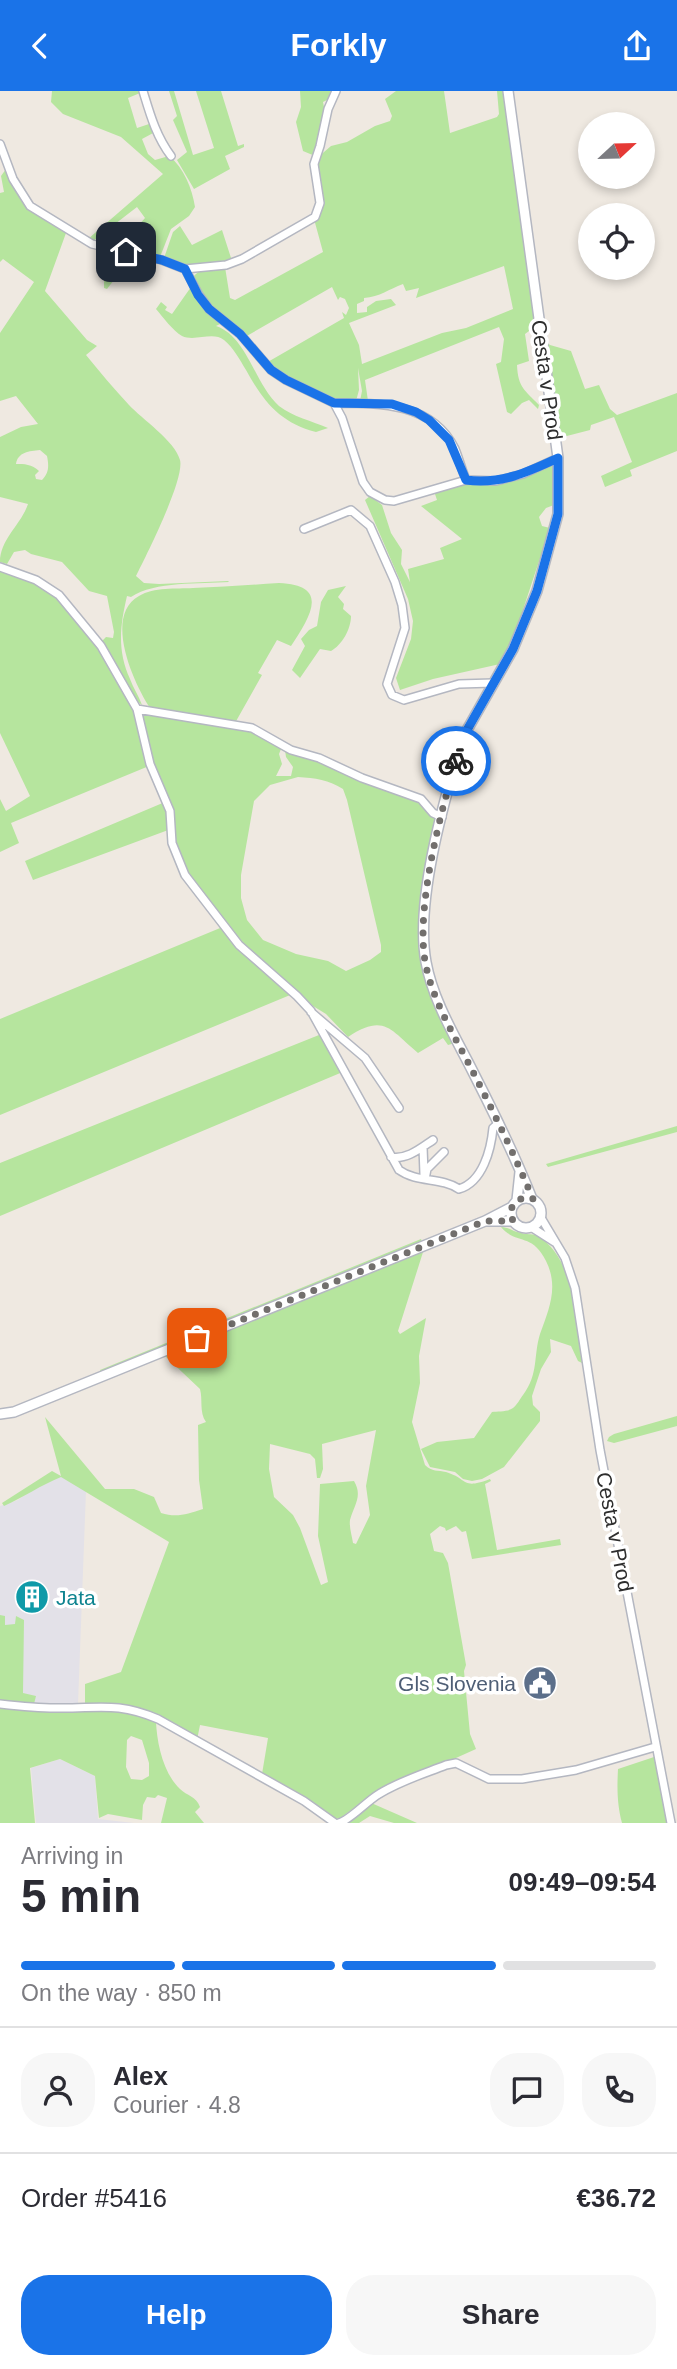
<!DOCTYPE html>
<html lang="en">
<head>
<meta charset="utf-8">
<style>
  :root { --surface:#fff; --page:#f7f7f7; --text:#2b2b33; --muted:#7c7c81; --line:#e1e1e2; --accent:#1a73e8 }
  body { margin:0; font-family:Arial,sans-serif; background:var(--page); color:var(--text); height:100vh; display:flex; flex-direction:column; font-size:26px; white-space:nowrap }
  * { box-sizing:border-box; margin:0 }
  p { font-size:23px; color:var(--muted) }
  .icon { flex:none; width:38px; height:38px; fill:none; stroke:currentColor; stroke-width:2; stroke-linecap:round; stroke-linejoin:round }
  .map { position:relative; height:1732px; overflow:hidden }
  .panel { display:flex; flex-direction:column; background:var(--surface); flex:1 }
  .panel>* { flex:none }
  .needle { width:46px; rotate:68deg }
  .tools { position:absolute; left:578px; top:21px; display:grid; gap:14px }
  .tools a { display:grid; place-items:center; width:77px; height:77px; border-radius:50%; background:var(--surface); box-shadow:0 4px 10px #0003; font-size:35px }
  .pin { position:absolute; display:grid; place-items:center; width:60px; height:60px; color:#fff; margin:-30px; border-radius:14px; box-shadow:0 4px 10px #0006 }
  .courier { position:absolute; display:grid; place-items:center; width:70px; height:70px; margin:-35px; border:5px solid #1a73e8; border-radius:50%; background:#fff; color:#222; box-shadow:0 2px 9px #0007 }
  .head em { font-style:normal; font-weight:700 }
  .head div { display:flex; flex-direction:column-reverse }
  .head { display:flex; align-items:center; justify-content:space-between; height:119px; padding:0 21px }
  h1 { font-size:46px; font-weight:700; line-height:52px }
  .bar { display:grid; grid-template-columns:repeat(4,1fr); gap:10px 7px; align-content:center; height:84px; padding:0 21px }
  .bar i { height:9px; border-radius:5px; background:var(--line) }
  .bar .active { background:var(--accent) }
  .bar p { grid-column:span 4 }
  .line { display:flex; align-items:center; gap:18px; padding:0 21px; border-top:2px solid var(--line) }
  .line div { flex:1 }
  .round { display:grid; place-items:center; flex:none; width:74px; height:74px; border-radius:28px; background:var(--page) }
  .action { display:flex; gap:14px; margin-top:auto; padding:14px 21px }
  .action a { flex:1; height:80px; border-radius:28px; background:var(--accent); color:#fff; font-size:28px; font-weight:700; line-height:80px; text-align:center }
  .action a+a { background:var(--page); color:var(--text) }
  header { display:flex; justify-content:space-between; align-items:center; height:91px; padding:0 21px; background:var(--accent); color:#fff; font-size:32px; font-weight:700 }
  .map>svg:first-child { display:block }
  .industrial { fill:#e3e1e8 }
  .green { fill:#b6e59e; fill-rule:evenodd }
  .lines { fill:none; stroke-linecap:round; stroke-linejoin:round }
  .minor-casing { stroke:#b4b7c1; stroke-width:10 }
  .tertiary-casing { stroke:#b4b7c1; stroke-width:12 }
  .minor { stroke:#fff; stroke-width:7 }
  .tertiary { stroke:#fff; stroke-width:9 }
  .done { stroke:#726f6d; stroke-width:7; stroke-dasharray:0 12.6 }
  .route { stroke:#1a73e8; stroke-width:9 }
  .labels { text-anchor:middle; dominant-baseline:central; stroke-width:7; stroke-linejoin:round; paint-order:stroke }
  .street-label { font-size:21px; fill:#2e2e2e; stroke:#fff }
  .culture-label { font-size:21px; fill:#0d838f; stroke:#fff; text-anchor:start }
  .service-label { font-size:21px; fill:#4e5e75; stroke:#fff; text-anchor:end }
</style>
</head>
<body>
<header><svg class="icon" aria-label="back" viewBox="0 0 24 24"><path d="M15 5l-7 7 7 7"/></svg>Forkly<svg class="icon" aria-label="share" viewBox="0 0 24 24"><path d="M12 15V3M7 8l5-5 5 5M5 13v7h14v-7"/></svg></header>
<div class="map">
<svg width="677" height="1732" viewBox="0 0 677 1732">
  <rect width="100%" height="100%" fill="#efe9e1"/>
  <!-- industrial -->
  <path class="industrial" d="M61 1385 86 1400 78 1613 60 1615 0 1611V1415L18 1409 37 1395Z
    M60 1668 95 1685 98 1728 134 1732H36L31 1677Z"/>
  <!-- green -->
  <path class="green" d="M52 0H140V2L128 7 137 37 152 32 155 41 142 48 148 63 155 69 169 65C184 77 192 97 195 116L189 125 171 138 160 166 103 154C118 146 135 140 145 127L137 116 93 150 88 148 163 83 121 46 63 23 51 11Z
    M169 0H174L193 64 214 57 196 0H221L238 55 244 53V56L225 65 230 78 194 98 177 69 187 61 173 29 177 25Z
    M300 0H331V7L323 11 325 21 315 65 303 60 296 31 301 16Z
    M396 0H444L450 42 497 26 499 23 497 0H506L536 238 529 240 525 243 529 270 517 274C518 297 525 299 539 314L538 318 529 309 522 312 511 323 507 321 496 273 501 271 504 248 499 236 365 289 368 310H360L362 300 358 277 359 299 356 310C323 311 292 291 266 272L344 227 342 221 346 224 349 217 345 208 340 206 338 209 332 196 245 246 207 213 192 188C199 176 213 178 225 176L230 207 235 209 323 161 314 128 320 124 323 108 316 82 317 67 331 55 347 51 375 35 390 30 392 25 385 8ZM504 175 513 218 466 237 442 242 362 273 359 254 349 232 396 214 391 208 376 210 367 216V221L357 222V213L364 210V207C380 206 389 198 403 193L406 200 419 197 416 207Z
    M6 78C19 112 36 124 66 142L45 200 87 249 97 255 86 264C100 281 114 298 129 314 142 328 175 350 180 369 185 388 146 465 136 485L144 492 159 493 228 490 229 491C200 493 155 490 131 506L127 505C120 535 117 559 130 588 133 597 139 605 142 614L134 608 101 551 106 546 113 547 114 541 107 505 89 500 62 471 31 463 25 459 14 461 7 473 0 471C0 448 21 434 28 413L0 406V346L21 336 38 333 16 305 0 310V242L34 191 3 168 0 171V102L4 101 1 85ZM40 359 47 365C49 375 49 382 42 389L36 388 35 384 39 380C32 373 24 373 16 373 18 361 29 360 40 359Z
    M180 135 192 154 222 139 232 170 189 176 164 167 173 141Z
    M109 160 133 165 134 168 123 185 114 189 107 198 104 197V178Z
    M191 196 222 232 216 235C247 245 255 294 279 315 293 326 312 330 328 337L316 341C280 332 263 310 246 279 240 269 233 256 224 249 213 240 195 251 182 245 173 240 163 226 156 218L161 211 167 216 165 219 172 223Z
    M545 249 550 254 571 260 585 298 599 294 610 318 617 324 677 302V360L630 379 632 385 605 396 601 385 632 371 614 326 591 334 590 339 559 347Z
    M550 374 554 375V414L546 417 539 426 542 435 550 437 513 549 500 573 433 588 400 599 396 587 411 548 413 530 408 508 365 409 370 405 382 414 391 442 402 459 401 473 410 491 408 478 444 468 440 457 462 448 421 415 437 409 434 400C473 389 513 393 550 374Z
    M0 475 50 496 90 540 136 624 149 675 11 732 19 752 0 761V708L6 720 30 705 0 642Z
    M279 492C332 494 309 527 291 555L277 549 258 582 262 584 235 632 150 617C134 593 103 525 139 505 154 496 176 498 193 497 221 496 250 494 279 492Z
    M346 495 338 506 344 513 343 518 351 525C351 538 342 554 331 560L320 558 300 587 292 579 305 555 301 548 309 539 317 535 321 511 328 499Z
    M145 622 251 639 281 658 279 663 282 673 276 685H291L293 676 286 666 285 659 416 705 438 728 422 865 455 952 448 954 443 947 418 962C390 939 385 922 348 946L326 923 313 915 244 853 188 782 176 756 173 726 155 682 141 624ZM298 686C315 687 329 689 343 698L347 709 381 854V861L370 869 346 880 328 870 296 863 263 849 247 829 241 807V784L254 710 270 694Z
    M165 711 171 738 33 789 25 770Z
    M225 835 242 856 295 902 0 1024V928Z
    M324 942 345 980 0 1125V1072Z
    M677 1035V1041L548 1076 546 1073Z
    M501 1136C509 1136 513 1141 521 1142 527 1144 531 1142 537 1145 576 1166 576 1233 582 1272L578 1270 571 1255 550 1248 551 1261 541 1278 532 1305 533 1314 540 1321V1330L504 1376 482 1388 472 1390 463 1388 455 1381 430 1376 421 1358 437 1351 474 1347 492 1321C498 1320 508 1321 513 1317 517 1314 520 1308 523 1304 539 1282 533 1266 540 1243 549 1218 559 1196 546 1170 532 1141 516 1154 501 1136Z
    M421 1148 422 1151 101 1282 100 1279Z
    M424 1158 398 1240 400 1243 426 1227 419 1265 420 1292 412 1331 425 1374C432 1381 438 1379 446 1381 469 1388 461 1399 490 1388L491 1390 485 1393 497 1459 560 1448 561 1454 472 1468 466 1440 462 1441 456 1435 446 1440 445 1437 440 1435 430 1443 434 1460 443 1462 448 1472 466 1574 464 1580 470 1643 476 1658 369 1706 339 1728 331 1726 262 1683 268 1647 200 1634 197 1649 135 1616 121 1614H85V1593L121 1581 169 1451 61 1386C41 1394 24 1406 4 1415L2 1412 52 1380 61 1385 45 1326 105 1398H134L154 1406 161 1422C177 1427 187 1423 203 1418L199 1389 198 1334 206 1331C199 1321 203 1309 200 1298L164 1264ZM376 1339 366 1395 370 1424 356 1453 353 1452C352 1445 349 1436 350 1429 354 1414 363 1405 354 1390L320 1393 318 1445 328 1491 321 1494 300 1437 293 1424 274 1406 269 1378 270 1353 310 1363 315 1368 317 1387H320L323 1378 322 1353Z
    M677 1325V1335L614 1352 607 1350 609 1346 614 1343Z
    M0 1524 5 1525V1534L15 1533 16 1525 24 1529 23 1602 36 1605 34 1613 0 1611Z
    M0 1615 130 1619 156 1631C157 1652 163 1682 180 1698 187 1705 196 1705 200 1716L195 1721 204 1732H161L167 1707 158 1704 155 1707 147 1706 143 1714 142 1729 108 1723 99 1727 95 1685 60 1668 30 1677 35 1732H0ZM131 1645 142 1649 149 1672V1685L142 1689 131 1688 126 1676 127 1649Z
    M654 1666 667 1732H622C617 1713 617 1697 618 1678Z
    M369 1711 417 1732H394L370 1725 359 1732H347Z"/>
  <g class="lines">
    <!-- minor casing -->
    <g class="minor-casing">
      <path id="minor" d="M143 0C150 23 156 45 171 65
        M0 53 13 88 30 115 92 153 162 169 185 178 199 204 209 218 240 243 271 279 286 289 334 312 342 327 363 391 370 401 385 409 394 410 466 389 496 390 523 383 558 367
        M185 178 226 174 242 168 315 126 320 112 314 73 320 55 328 18 336 0
        M334 312C379 312 432 311 455 358 459 368 462 379 466 389
        M304 438 351 419 370 435 395 491 402 514 405 537 387 593 392 604 404 609 459 593 493 592
        M0 476 36 489 59 504 101 555 137 618 150 673 170 720 172 752 185 784 239 854 297 905 311 920 399 1079C417 1092 441 1086 459 1098 483 1091 491 1058 493 1037L499 1032
        M137 618 252 637 291 659 319 667 362 687 421 708 433 722 442 726
        M311 921 365 967 399 1017
        M423 1056 424 1083
        M391 1066C407 1069 421 1057 433 1049
        M425 1088 427 1078 444 1061
        M540 1125 565 1167 575 1197 600 1359 671 1732
        M531 1136 556 1152
        M0 1613C18 1615 37 1617 55 1617 97 1618 116 1610 158 1628L304 1710 335 1732
        M339 1732C350 1729 367 1710 379 1703 400 1690 423 1683 446 1674L456 1672 489 1688H522L576 1679 655 1656"/>
    </g>
    <!-- tertiary casing -->
    <g class="tertiary-casing">
      <path id="tertiary" d="M508 0 558 367V423L537 500 513 558 467 639 460 656C443 713 415 812 426 871 433 910 456 947 474 983 495 1024 515 1065 532 1108
        M511 1122a15 15 0 1 1 30 0a15 15 0 1 1-30 0Z
        M517 1109 520 1081
        M487 1130H513
        M0 1323 14 1321 485 1130 512 1116"/>
    </g>
    <!-- minor -->
    <use href="#minor" class="minor"/>
    <!-- tertiary -->
    <use href="#tertiary" class="tertiary"/>
  </g>
  <g class="lines">
    <!-- done -->
    <path class="done" d="M197 1247 485 1130H513C509 1120 511 1113 520 1108H533C515 1065 495 1024 474 983 456 947 432 910 425 870 416 816 440 723 456 670"/>
    <!-- route -->
    <path class="route" d="M126 161 162 169 185 178 198 204 209 218 240 243 271 279 286 289 334 312 392 313 416 321 429 329 449 349 466 389C500 394 528 381 558 367V423L537 500 513 558 467 639 456 670"/>
  </g>
  <!-- icons -->
  <defs>
    <g id="building-disc" transform="scale(1.75)"><circle r="9.5" fill="#0f9aa8" stroke="#fff"/><path d="M-4-6H4V6H1V3H-1V6H-4ZM-2.5-4.3h1.7v1.8h-1.7ZM.8-4.3h1.7v1.8H.8ZM-2.5-1h1.7V.8h-1.7ZM.8-1h1.7V.8H.8Z" fill="#fff"/></g>
    <g id="civic-disc" transform="scale(1.75)"><circle r="9.5" fill="#5c6f8a" stroke="#fff"/><path d="M-.6-6.5H3V-4.5H.6V-3L4-1V1h2V6H-6V1h2V-1L-.6-3ZM-1.2 2.5V6h2.4V2.5Z" fill="#fff"/></g>
  </defs>
  <g fill-rule="evenodd">
    <use href="#building-disc" x="32" y="1506"/>
    <use href="#civic-disc" x="540" y="1592"/>
  </g>
  <g class="labels">
    <!-- street labels -->
    <g class="street-label">
      <text transform="translate(547 289) rotate(82)">Cesta v Prod</text>
      <text transform="translate(615 1441) rotate(79)">Cesta v Prod</text>
    </g>
    <!-- culture labels -->
    <g class="culture-label">
      <text x="56" y="1506">Jata</text>
    </g>
    <!-- service labels -->
    <g class="service-label">
      <text x="516" y="1592">Gls Slovenia</text>
    </g>
  </g>
</svg>
<div class="tools">
<a><svg class="needle" viewBox="-14 -14 28 28"><path d="M0-13l5 13h-10z" fill="#e53935"/><path d="M0 13l5-13h-10z" fill="#7c7c81"/></svg></a>
<a><svg class="icon" aria-label="locate" viewBox="0 0 24 24"><circle cx="12" cy="12" r="6"/><path d="M12 2v4M12 18v4M2 12h4M18 12h4"/></svg></a>
</div>
<div class="pin" style="left:197px;top:1247px;background:#ea580c"><svg class="icon" aria-label="bag" viewBox="0 0 24 24"><path d="M5 8h14l-1 12H6zM9 8a3 3 0 0 1 6 0"/></svg></div>
<div class="pin" style="left:126px;top:161px;background:#1f2937"><svg class="icon" aria-label="home" viewBox="0 0 24 24"><path d="M3 11l9-7 9 7M6 9v11h12V9"/></svg></div>
<div class="courier" style="left:456px;top:670px"><svg class="icon" aria-label="bike" viewBox="0 0 24 24"><circle cx="6" cy="16" r="4"/><circle cx="18" cy="16" r="4"/><path d="M6 16l4-8h5l3 8M10 8l3 8H6M13 5h3"/></svg></div>
</div>
<section class="panel">
<div class="head"><div><h1>5 min</h1><p>Arriving in</p></div><em>09:49–09:54</em></div>
<div class="bar"><i class="active"></i><i class="active"></i><i class="active"></i><i></i><p>On the way · 850 m</p></div>
<div class="line" style="height:126px"><a class="round"><svg class="icon" aria-label="person" viewBox="0 0 24 24"><circle cx="12" cy="8" r="4"/><path d="M4 21q1-7 8-7t8 7"/></svg></a><div><b>Alex</b><p>Courier · 4.8</p></div><a class="round"><svg class="icon" aria-label="chat" viewBox="0 0 24 24"><path d="M4 5h16v11H9l-5 4z"/></svg></a><a class="round"><svg class="icon" aria-label="phone" viewBox="0 0 24 24"><path d="M5 4h4l2 5-3 2q2 4 5 5l2-3 5 2v4C11 20 4 13 5 4z"/></svg></a></div>
<div class="line" style="height:91px"><div>Order #5416</div><b>€36.72</b></div>
<div class="action"><a>Help</a><a>Share</a></div>
</section>
</body>
</html>
